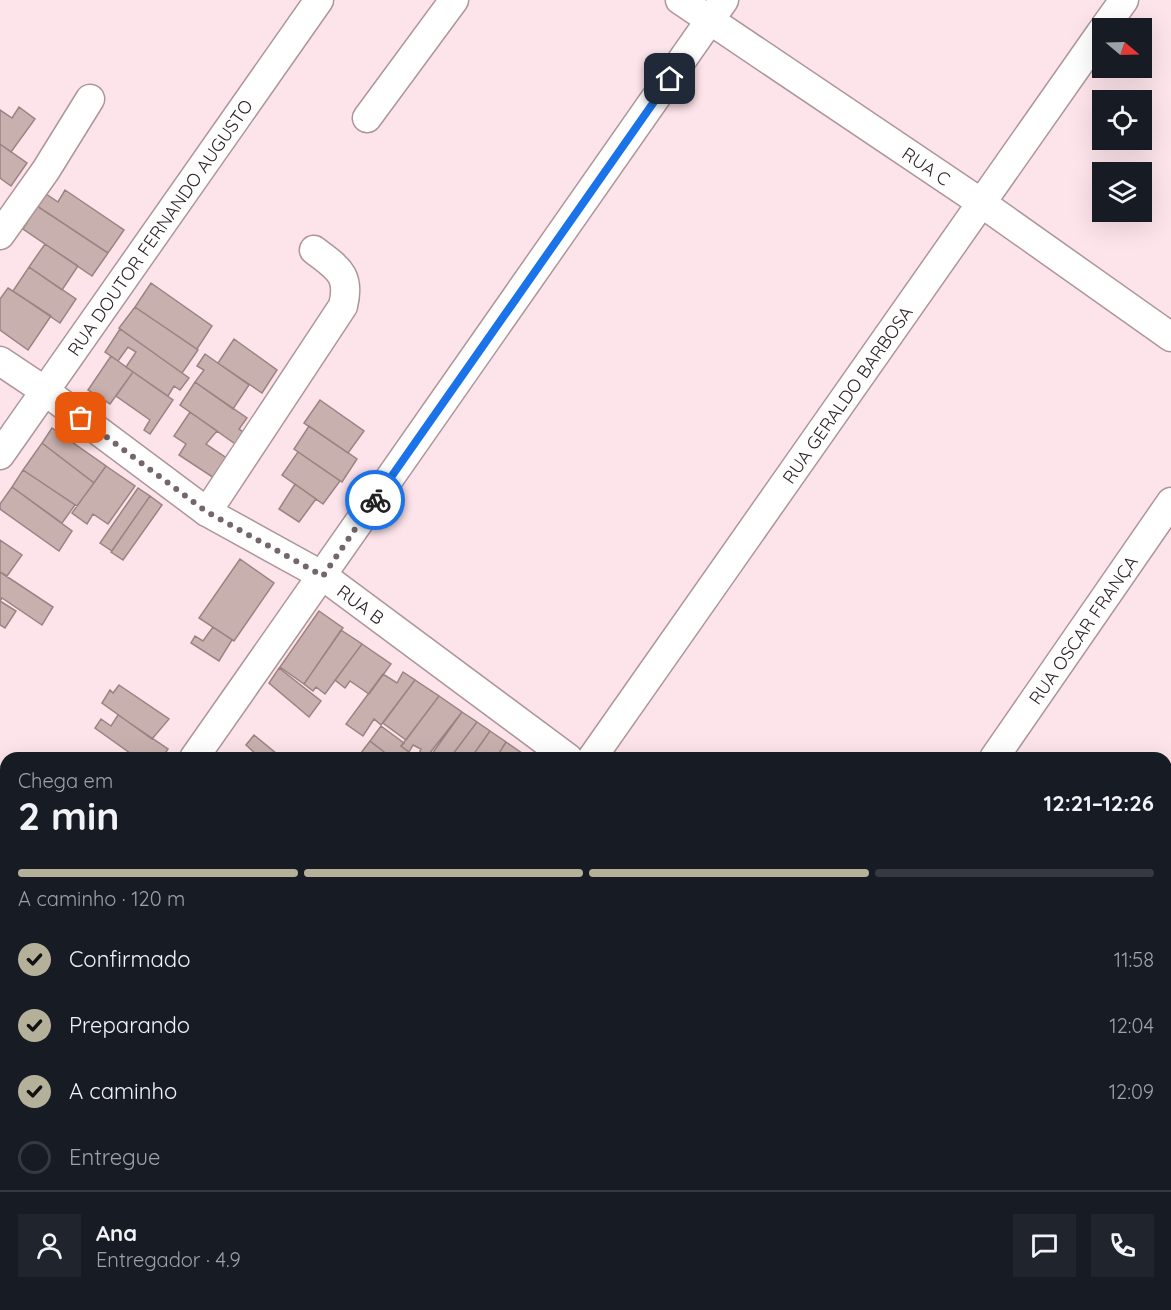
<!DOCTYPE html>
<html lang="pt">
<head>
<meta charset="utf-8">
<style>
  :root { --surface:#171b24; --page:#20242c; --text:#f1f3f6; --muted:#9ea1a6; --line:#363941; --accent:#b5b09a }
  body { margin:0; font-family:Quicksand,sans-serif; background:var(--page); color:var(--text); height:100vh; display:flex; flex-direction:column; font-size:22px; white-space:nowrap }
  * { box-sizing:border-box; margin:0 }
  p { font-size:20px; color:var(--muted) }
  .icon { flex:none; width:33px; height:33px; fill:none; stroke:currentColor; stroke-width:2; stroke-linecap:round; stroke-linejoin:round }
  .map { position:relative; flex:1; overflow:hidden }
  .side { position:absolute; left:0px; top:752px; width:1172px; height:560px; display:flex; flex-direction:column; background:var(--surface); border-radius:18px 18px 0 0; box-shadow:0 6px 24px #0002 }
  .side>* { flex:none }
  .needle { width:39px; rotate:109deg }
  .buttons { position:absolute; left:1092px; top:18px; display:grid; gap:12px }
  .buttons a { display:grid; place-items:center; width:60px; height:60px; border-radius:0px; background:var(--surface); box-shadow:0 6px 24px #0002; font-size:30px }
  .pin { position:absolute; display:grid; place-items:center; width:51px; height:51px; color:#fff; margin:-26px; border-radius:12px; box-shadow:0 3px 9px #0006 }
  .courier { position:absolute; display:grid; place-items:center; width:60px; height:60px; margin:-30px; border:4px solid #1a73e8; border-radius:50%; background:#fff; color:#222; box-shadow:0 2px 8px #0007 }
  .summary em { font-style:normal; font-weight:700 }
  .summary div { display:flex; flex-direction:column-reverse }
  .summary { display:flex; align-items:center; justify-content:space-between; height:102px; padding:0 18px }
  h1 { font-size:39px; font-weight:700; line-height:45px }
  .bar { display:grid; grid-template-columns:repeat(4,1fr); gap:9px 6px; align-content:center; height:72px; padding:0 18px }
  .bar i { height:8px; border-radius:4px; background:var(--line) }
  .bar .on { background:var(--accent) }
  .bar p { grid-column:span 4 }
  .line { display:flex; align-items:center; gap:15px; padding:0 18px; border-top:2px solid var(--line) }
  .line div { flex:1 }
  .round { display:grid; place-items:center; flex:none; width:63px; height:63px; border-radius:0px; background:var(--page) }
  ol { padding:0 18px; list-style:none }
  li { display:flex; align-items:center; gap:18px; height:66px }
  li p { margin-inline-start:auto }
  li .icon { padding:6px; border-radius:50%; background:var(--accent); color:#111; stroke-width:4 }
  li:last-child { color:var(--muted) }
  li i { width:33px; height:33px; border:3px solid var(--line); border-radius:50% }
  .map>svg:first-child { display:block }
  .building { fill:#c8b0ae; stroke:#9a8382; stroke-width:1.5 }
  .lines { fill:none; stroke-linecap:round; stroke-linejoin:round }
  .minor-casing { stroke:#ad969b; stroke-width:31 }
  .minor { stroke:#fff; stroke-width:28 }
  .done { stroke:#746669; stroke-width:6; stroke-dasharray:0 10.8 }
  .route { stroke:#1a73e8; stroke-width:8 }
  .labels { text-anchor:middle; dominant-baseline:central; stroke-width:4.5; stroke-linejoin:round; paint-order:stroke }
  .street-label { font-size:18px; fill:#2b2224; stroke:#fff }
</style>
</head>
<body>
<div class="map">
<svg width="1171" height="1310" viewBox="0 0 1171 1310">
  <rect width="100%" height="100%" fill="#fde4ea"/>
  <!-- building -->
  <path class="building" d="M19 107 35 119 11 152 0 144V110L12 118Z
    M0 144 27 163 11 186 0 178Z
    M65 190 124 230 108 253 37 206 46 194 58 202Z
    M37 206 108 253 92 276 23 229Z
    M45 244 78 266 62 290 29 267Z
    M29 267 76 299 60 323 13 291Z
    M151 283 212 326 197 349 135 307Z
    M8 288 51 316 28 350 0 330V299Z
    M135 307 198 350 182 373 119 328Z
    M120 329 189 378 180 390 174 386 168 396 126 367 136 352 128 347 118 361 105 352Z
    M234 339 277 370 262 393 218 363Z
    M205 354 249 385 233 409 195 382 204 370 197 366Z
    M111 356 133 372 110 404 88 390Z
    M133 372 173 400 150 434 144 430 150 420 116 396Z
    M195 382 247 418 239 429 249 436 241 448 180 405Z
    M320 400 364 431 348 453 304 423Z
    M190 412 217 431 206 444 231 461 217 480 179 455 186 444 174 436Z
    M309 426 357 459 342 482 294 449Z
    M52 428 106 466 94 483 42 443Z
    M42 443 94 483 77 506 23 470Z
    M298 452 340 481 323 504 282 475Z
    M106 466 135 486 108 524 93 514 87 524 72 513Z
    M23 470 75 505 62 523 12 487Z
    M295 484 316 499 299 522 279 509Z
    M12 487 72 531 59 551 0 509V504Z
    M138 488 150 496 112 551 100 543Z
    M150 496 162 505 123 560 111 552Z
    M0 540 22 555 7 576 0 572Z
    M240 559 274 583 234 641 199 618Z
    M0 572 53 607 42 625 2 598 0 601Z
    M0 601 16 611 5 628 0 625Z
    M319 611 343 628 304 684 280 667Z
    M213 627 232 640 219 661 191 643 195 636 203 641Z
    M341 630 362 644 325 694 316 687 313 691 304 684Z
    M362 644 391 664 369 694 350 681 345 688 335 680Z
    M279 668 321 701 309 717 269 683Z
    M403 672 415 680 381 725 374 719 363 736 346 724 383 674 397 683Z
    M415 680 439 696 406 740 383 723Z
    M119 685 169 719 152 739 102 703 110 690 113 693Z
    M439 696 462 712 426 758H417L421 749 413 745 409 752 401 746Z
    M462 712 477 722 450 758H429Z
    M118 715 168 749 162 758H137L95 728 101 719 111 726Z
    M477 722 490 731 471 758H450Z
    M381 726 404 743 401 746 410 753 406 758H392L370 741Z
    M490 731 506 742 496 758H471Z
    M254 735 282 758H260L246 745Z
    M370 741 392 758H367L361 753Z
    M506 742 529 758H496Z
    M6 758V787L0 783V767Z
    M0 843 6 847V878L0 874Z
    M0 874 6 878V905L0 901Z
    M0 905 6 909V934L0 930Z
    M0 935 6 939 4 968 0 965Z
    M0 965 6 969V982L0 991Z
    M6 1073V1094L4 1096 0 1093V1081Z
    M6 1118V1154L0 1150V1127Z
    M6 1251V1286L2 1292 0 1290V1261Z
    M0 1305 4 1308 6 1305H21L29 1310H0Z
    M21 1305H75L71 1310H29Z
    M260 1305H307L314 1310H265Z
    M307 1305H340L337 1310H314Z
    M386 1305H408L404 1310H383Z
    M408 1305H432L440 1310H415Z
    M527 1305H553L560 1310H523Z
    M553 1305H579L575 1310H560Z
    M653 1305H702L710 1310H660Z
    M702 1305H736L732 1310H710Z
    M741 1305H775L771 1310H738Z
    M775 1305H808L804 1310H771Z
    M849 1305H899L906 1310H857Z
    M901 1305H949L956 1310H906Z"/>
  <g class="lines">
    <!-- minor casing -->
    <g class="minor-casing">
      <g id="minor">
        <path id="s1" d="M680 0 983 204 1171 337"/>
        <path d="M1104 28 1124 0"/>
        <path d="M367 118 454 0"/>
        <path d="M0 235 46 170 90 99"/>
        <path id="s2" d="M0 361 45 391 207 512 323 576 568 758"/>
        <path id="s3" d="M0 455 319 0"/>
        <path d="M207 512 343 306C351 274 337 268 314 250"/>
        <path d="M194 758 724 0"/>
        <path id="s4" d="M592 758 1102 31"/>
        <path id="s5" d="M994 758 1171 502"/>
        <path d="M0 1033 6 1024"/>
        <path d="M1166 1091 1171 1083"/>
        <path d="M1166 1164 1171 1168"/>
        <path d="M0 1207 6 1211"/>
        <path d="M0 1240 6 1231"/>
        <path d="M144 1305 151 1310"/>
        <path d="M203 1310 207 1305"/>
        <path d="M467 1310 470 1305"/>
        <path d="M613 1310 616 1305"/>
        <path d="M1005 1310 1009 1305"/>
      </g>
    </g>
    <!-- minor -->
    <use href="#minor" class="minor"/>
  </g>
  <g class="lines">
    <!-- done -->
    <path class="done" d="M81 418 207 512 323 576 375 500"/>
    <!-- route -->
    <path class="route" d="M375 500 670 79"/>
  </g>
  <g class="labels">
    <!-- street labels -->
    <g class="street-label">
      <text stroke="none"><textPath href="#s1" startOffset="297">RUA C</textPath></text>
      <text stroke="none"><textPath href="#s3" startOffset="278">RUA DOUTOR FERNANDO AUGUSTO</textPath></text>
      <text stroke="none"><textPath href="#s4" startOffset="444">RUA GERALDO BARBOSA</textPath></text>
      <text stroke="none"><textPath href="#s2" startOffset="436">RUA B</textPath></text>
      <text stroke="none"><textPath href="#s5" startOffset="156">RUA OSCAR FRANÇA</textPath></text>
    </g>
  </g>
</svg>
<div class="buttons">
<a><svg class="needle" viewBox="-14 -14 28 28"><path d="M0-13l5 13h-10z" fill="#e53935"/><path d="M0 13l5-13h-10z" fill="#9ea1a6"/></svg></a>
<a><svg class="icon" aria-label="locate" viewBox="0 0 24 24"><circle cx="12" cy="12" r="6"/><path d="M12 2v4M12 18v4M2 12h4M18 12h4"/></svg></a>
<a><svg class="icon" aria-label="layers" viewBox="0 0 24 24"><path d="M12 4l9 5-9 5-9-5zM3 14l9 5 9-5"/></svg></a>
</div>
<div class="pin" style="left:81px;top:418px;background:#ea580c"><svg class="icon" aria-label="bag" viewBox="0 0 24 24"><path d="M5 8h14l-1 12H6zM9 8a3 3 0 0 1 6 0"/></svg></div>
<div class="pin" style="left:670px;top:79px;background:#1f2937"><svg class="icon" aria-label="home" viewBox="0 0 24 24"><path d="M3 11l9-7 9 7M6 9v11h12V9"/></svg></div>
<div class="courier" style="left:375px;top:500px"><svg class="icon" aria-label="bike" viewBox="0 0 24 24"><circle cx="6" cy="16" r="4"/><circle cx="18" cy="16" r="4"/><path d="M6 16l4-8h5l3 8M10 8l3 8H6M13 5h3"/></svg></div>
<section class="side">
<div class="summary"><div><h1>2 min</h1><p>Chega em</p></div><em>12:21–12:26</em></div>
<div class="bar"><i class="on"></i><i class="on"></i><i class="on"></i><i></i><p>A caminho · 120 m</p></div>
<ol>
<li><svg class="icon" aria-label="check" viewBox="0 0 24 24"><path d="M5 12l5 5 9-10"/></svg>Confirmado<p>11:58</p></li>
<li><svg class="icon" aria-label="check" viewBox="0 0 24 24"><path d="M5 12l5 5 9-10"/></svg>Preparando<p>12:04</p></li>
<li><svg class="icon" aria-label="check" viewBox="0 0 24 24"><path d="M5 12l5 5 9-10"/></svg>A caminho<p>12:09</p></li>
<li><i></i>Entregue</li>
</ol>
<div class="line" style="height:108px"><a class="round"><svg class="icon" aria-label="person" viewBox="0 0 24 24"><circle cx="12" cy="8" r="4"/><path d="M4 21q1-7 8-7t8 7"/></svg></a><div><b>Ana</b><p>Entregador · 4.9</p></div><a class="round"><svg class="icon" aria-label="chat" viewBox="0 0 24 24"><path d="M4 5h16v11H9l-5 4z"/></svg></a><a class="round"><svg class="icon" aria-label="phone" viewBox="0 0 24 24"><path d="M5 4h4l2 5-3 2q2 4 5 5l2-3 5 2v4C11 20 4 13 5 4z"/></svg></a></div>
</section>
</div>
</body>
</html>
